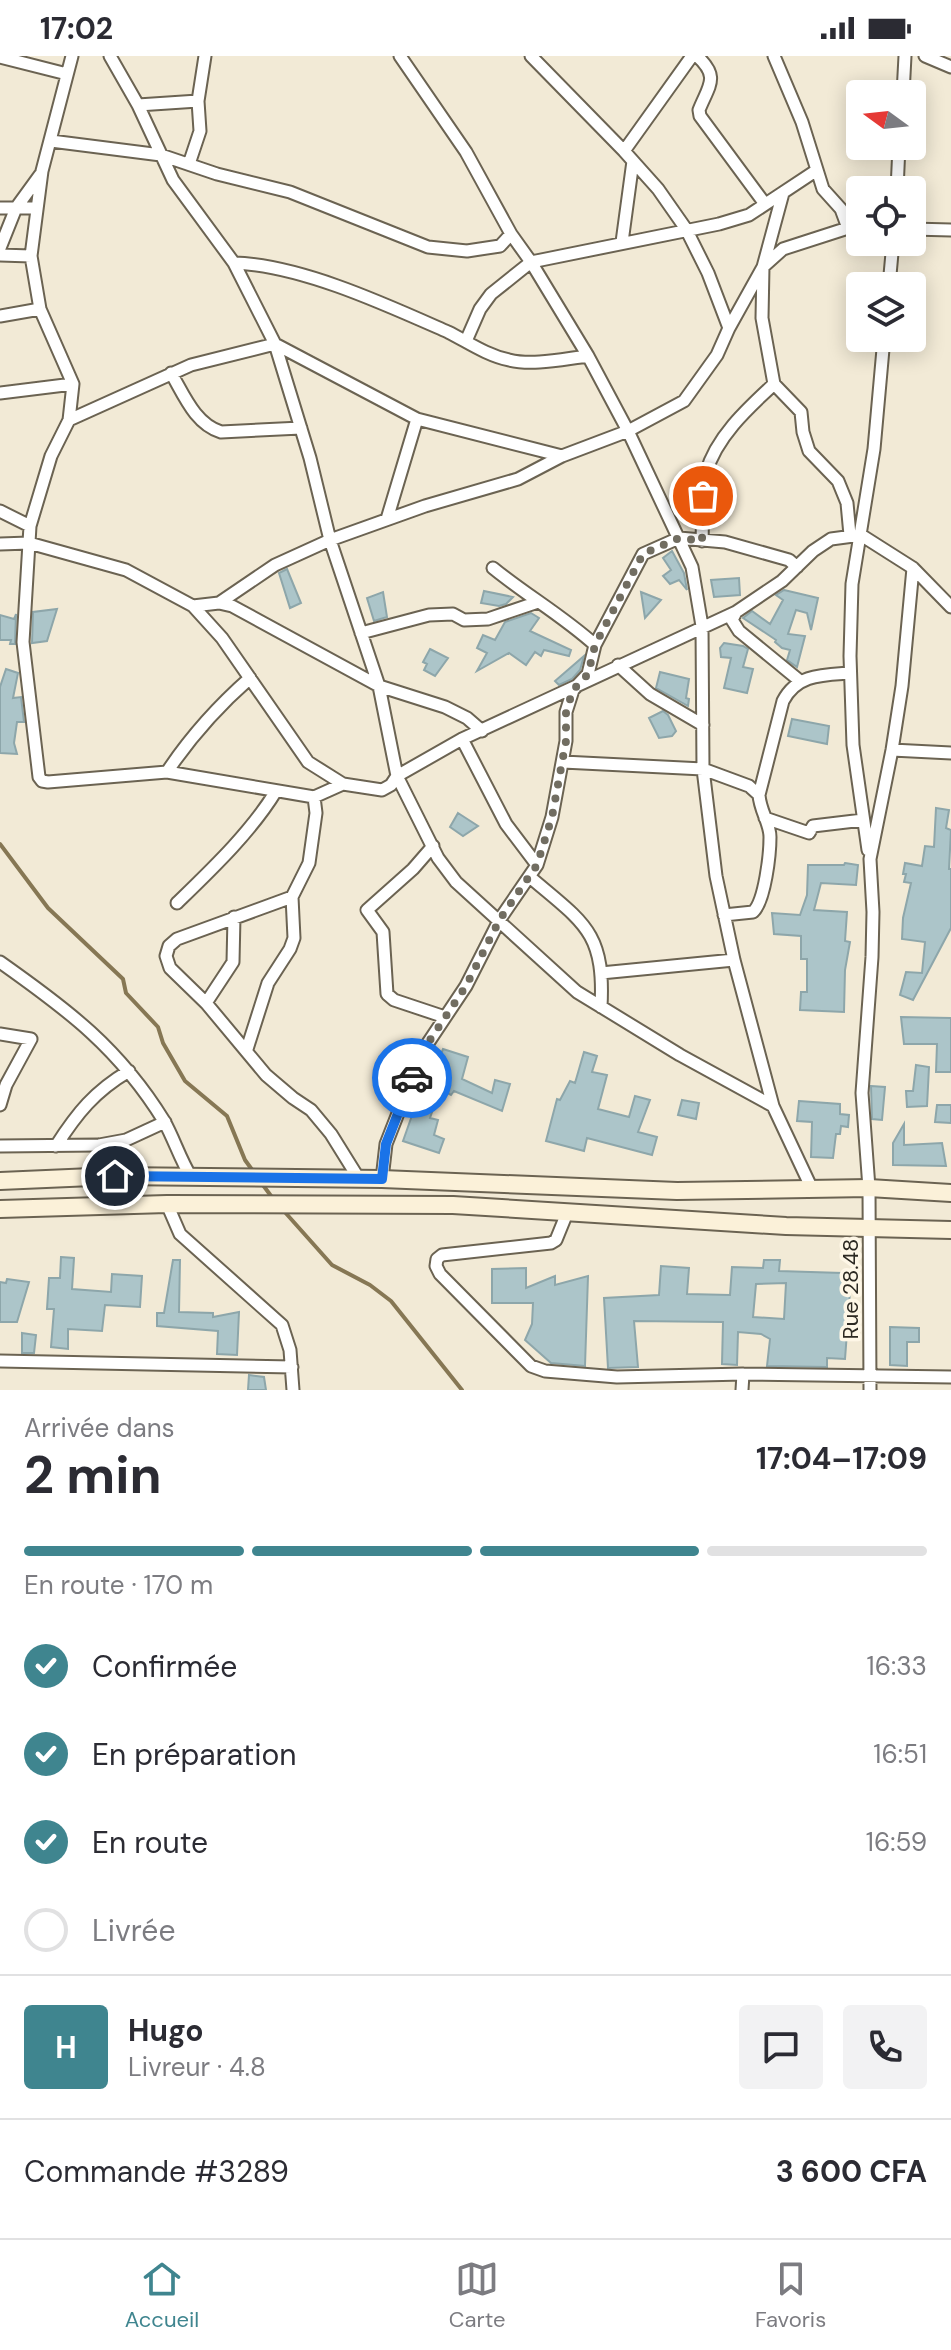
<!DOCTYPE html>
<html lang="fr">
<head>
<meta charset="utf-8">
<style>
  :root { --surface:#fff; --page:#f2f2f3; --text:#2b2b33; --muted:#7c7c81; --line:#e1e1e2; --accent:#3f858f }
  body { margin:0; font-family:"DM Sans",sans-serif; background:var(--page); color:var(--text); height:100vh; display:flex; flex-direction:column; font-size:30px; white-space:nowrap }
  * { box-sizing:border-box; margin:0 }
  p { font-size:26px; color:var(--muted) }
  .icon { flex:none; width:44px; height:44px; fill:none; stroke:currentColor; stroke-width:2; stroke-linecap:round; stroke-linejoin:round }
  .map { position:relative; height:1334px; overflow:hidden }
  .panel { display:flex; flex-direction:column; background:var(--surface); flex:1 }
  .panel>* { flex:none }
  .needle { width:52px; rotate:285deg }
  .buttons { position:absolute; left:846px; top:24px; display:grid; gap:16px }
  .buttons a { display:grid; place-items:center; width:80px; height:80px; border-radius:8px; background:var(--surface); box-shadow:0 4px 20px #0003; font-size:40px }
  .pin { position:absolute; display:grid; place-items:center; width:68px; height:68px; color:#fff; margin:-34px; border:4px solid #fff; border-radius:50%; box-shadow:0 2px 8px #0007 }
  .courier { position:absolute; display:grid; place-items:center; width:80px; height:80px; margin:-40px; border:6px solid #1a73e8; border-radius:50%; background:#fff; color:#222; box-shadow:0 2px 10px #0007 }
  .headline em { font-style:normal; font-weight:700 }
  .headline div { display:flex; flex-direction:column-reverse }
  .headline { display:flex; align-items:center; justify-content:space-between; height:136px; padding:0 24px }
  h1 { font-size:52px; font-weight:700; line-height:60px }
  .bar { display:grid; grid-template-columns:repeat(4,1fr); gap:12px 8px; align-content:center; height:96px; padding:0 24px }
  .bar i { height:10px; border-radius:6px; background:var(--line) }
  .bar .on { background:var(--accent) }
  .bar p { grid-column:span 4 }
  .line { display:flex; align-items:center; gap:20px; padding:0 24px; border-top:2px solid var(--line) }
  .line div { flex:1 }
  .round { display:grid; place-items:center; flex:none; width:84px; height:84px; border-radius:8px; background:var(--page) }
  ol { padding:0 24px; list-style:none }
  li { display:flex; align-items:center; gap:24px; height:88px }
  li p { margin-inline-start:auto }
  li .icon { padding:8px; border-radius:50%; background:var(--accent); color:#fff; stroke-width:4 }
  li:last-child { color:var(--muted) }
  li i { width:44px; height:44px; border:4px solid var(--line); border-radius:50% }
  .status { display:flex; justify-content:space-between; align-items:center; height:56px; padding:0 40px; background:var(--surface); direction:ltr }
  .status svg { height:22px; fill:currentColor }
  .tabs { display:flex; justify-content:space-around; align-items:center; height:112px; border-top:2px solid var(--line); background:var(--surface); font-size:22px; color:var(--muted) }
  .tabs a { display:grid; justify-items:center; gap:4px }
  .tabs .on { color:var(--accent) }
  .map>svg:first-child { display:block }
  .lines { fill:none; stroke-linecap:round; stroke-linejoin:round }
  .stream { stroke:#867754; stroke-width:4 }
  .building { fill:#acc5c9; stroke:#8da6aa; stroke-width:2; fill-rule:evenodd }
  .minor-casing { stroke:#6b6352; stroke-width:15 }
  .secondary-casing { stroke:#6b6352; stroke-width:20 }
  .minor { stroke:#fff; stroke-width:11 }
  .secondary { stroke:#fbf1d9; stroke-width:16 }
  .done { stroke:#716d61; stroke-width:8; stroke-dasharray:0 14.4 }
  .route { stroke:#1a73e8; stroke-width:10 }
  .labels { text-anchor:middle; dominant-baseline:central; stroke-width:7; stroke-linejoin:round; paint-order:stroke }
  .street-label { font-size:22px; fill:#2c2922; stroke:#fef7e7 }
</style>
</head>
<body>
<div class="status"><b>17:02</b><svg viewBox="0 0 49 12"><path d="M0 12V9h3v3zM5 12V6h3v6zM10 12V3h3v9zM15 12V0h3v12zM26 1h20v11H26zM47 4h2v5h-2z"/></svg></div>
<div class="map">
<svg width="951" height="1334" viewBox="0 0 951 1334">
  <rect width="100%" height="100%" fill="#f2ead6"/>
  <g class="lines">
    <!-- stream -->
    <path class="stream" d="M0 788 48 852 123 923 126 937 158 971 163 987 185 1025 227 1060 245 1104 253 1115
      M260 1125 274 1144
      M283 1154 332 1209 370 1229 391 1245 462 1334"/>
  </g>
  <!-- building -->
  <path class="building" d="M672 495 684 517 687 534 679 524 670 528 663 520 671 514 663 502Z
    M287 513 301 547 290 552 279 517Z
    M739 522 740 539 714 541 711 524Z
    M784 534 818 542 811 574 807 557 796 554 788 578 805 580 797 611 787 604 790 594 782 592 775 586 776 584 743 562 752 555 770 568 783 544 776 539Z
    M484 535 513 541 506 548 499 550 481 547Z
    M383 536 387 561 374 565 367 542Z
    M641 536 661 544 645 562Z
    M57 553 47 585 32 587 33 556Z
    M531 557 539 562 530 575 571 594 569 600 544 594 541 600 535 596 526 609 509 597 477 615 487 597 477 592 483 579 495 584 505 566Z
    M16 558 15 588H10L11 584H0V559L14 563Z
    M724 587 743 590 748 593 743 611 753 613 747 637 724 632 731 602 721 601 720 592Z
    M430 593 448 602 435 620 424 614 427 608 423 606Z
    M584 600 580 614 572 623 559 629 555 625Z
    M6 613 18 617 13 642 21 641 24 666H17L14 687 17 698 0 697V631Z
    M660 616 689 623 686 642 689 643 688 650 656 632Z
    M663 655 668 659 676 675 672 680 659 682 649 662Z
    M792 663 829 670 827 688 788 680Z
    M936 752 949 754 946 772 951 774 949 813H951V872L913 944 900 939 906 916 922 917 925 886 902 883 903 862 911 827 904 826 906 818H903L905 807 922 810 925 790 934 791Z
    M458 757 478 770 463 780 450 771Z
    M845 807 858 809 856 829 821 827 814 854 847 856 845 885 850 886 845 914 844 956 800 954 801 936H807V903H801V880L774 878 772 857 800 859 807 839 808 809H844Z
    M901 961 951 962V1016H936L937 988H904Z
    M443 993 468 1001 462 1023 492 1037 495 1024 510 1028 502 1055 454 1035 451 1039 440 1033 430 1062 438 1064 434 1079 444 1083 439 1097 403 1085 415 1051 419 1052Z
    M584 996 597 1000 592 1016 607 1019 598 1053 629 1061 635 1040 650 1044 638 1076 657 1081 652 1099 587 1082 584 1095 546 1085 557 1043 560 1044 570 1025 575 1027Z
    M916 1009 929 1011 927 1050 907 1051 906 1035H913Z
    M871 1030 885 1031 882 1064 872 1063Z
    M682 1044 699 1047 696 1063 678 1059Z
    M799 1045 840 1048V1058L849 1059 848 1071 841 1070 840 1078H836L833 1102 811 1101 812 1066 797 1065Z
    M937 1049H951V1067L935 1066Z
    M904 1068V1089L942 1087 946 1110 893 1109V1087Z
    M61 1201 74 1202 72 1233 111 1236 112 1218 142 1220 140 1251 105 1249 102 1275 68 1273V1293L51 1291 54 1253H47L49 1222H60Z
    M173 1204H180L179 1256 213 1257V1261L239 1256 237 1299 217 1298 218 1275 157 1270V1257H164Z
    M764 1204H780L779 1215 842 1217V1222L846 1223V1235L850 1236 845 1303 827 1302V1311L767 1310 770 1283 761 1278 738 1276 737 1309 722 1308 723 1266 634 1265 638 1311 608 1312 604 1242 659 1239 661 1210 689 1212 687 1238 730 1239 732 1211 763 1212ZM786 1227 784 1263 753 1261 756 1228Z
    M526 1212V1232L555 1220V1229L588 1220 585 1310 551 1307 525 1284 532 1268 533 1247H492V1213Z
    M7 1223 29 1226 17 1266H0V1226L6 1227Z
    M890 1271 919 1272V1286H907V1310L890 1309Z
    M22 1277 36 1279 34 1297H22Z
    M249 1319 264 1321 266 1334H248Z"/>
  <g class="lines">
    <!-- minor casing -->
    <g class="minor-casing">
      <path id="minor" d="M72 0 42 115 31 200 40 253 73 328 69 364 51 400 30 470 23 586 39 721 42 725 48 726 167 716 314 741 343 728
        M110 0 138 49 173 124 234 207 275 288 310 402 330 484 379 630 397 720 438 802 456 826 577 936 680 999 773 1050
        M400 0 466 96 511 178 531 206 588 300 628 375 692 511 702 570 703 713 716 820 734 904 773 1050 812 1133
        M531 0 624 95 658 133 686 173 708 217 729 272
        M697 0C720 21 709 29 699 54L700 60 765 148
        M774 0 802 66 823 133 841 153 848 172
        M925 0 951 11
        M0 1 67 18
        M903 38 905 0
        M138 49 198 45
        M51 85 161 99 217 118 290 136 428 191 467 195 500 190 511 178
        M624 95 692 0
        M189 108 200 75 198 45 205 0
        M897 134 899 90
        M783 137 763 211 762 262 774 328 801 356 803 376 809 395 838 425 847 447 850 479
        M0 152H37
        M912 173 951 174
        M622 186 633 105
        M0 192 16 152 40 119
        M0 199 31 200
        M234 207C301 209 387 249 448 276 468 286 486 299 509 304 533 310 563 303 588 300
        M889 230 893 186
        M0 260 40 253
        M466 285 480 253 491 238 531 206 719 168 749 159 817 114
        M171 317C184 339 195 368 221 376L301 372
        M0 337 73 328
        M69 364 191 309 275 288 417 363 562 400 628 375 684 345 717 299 729 272 763 211 783 193 848 172 860 173
        M0 455 30 470
        M387 463 417 363
        M702 485C703 463 701 438 706 417 716 381 748 352 774 328
        M0 488 29 487 126 514 193 550 222 582 308 706 343 728 382 734 391 729 397 720 462 683 736 556 782 525 813 495 831 483 861 479 913 512 951 551
        M493 512C526 539 563 560 595 589
        M219 547 275 509 330 484 425 450 518 423 562 400
        M193 550 219 547 232 550 379 630 445 651 467 662 482 675
        M736 556 732 564 739 575 800 625
        M361 577 429 559 453 558 464 564 488 563 538 546
        M618 609 650 638 703 669
        M462 683 506 768 537 809
        M892 694 951 697
        M563 706 703 713 749 730 759 739 783 645C797 618 822 619 850 617
        M167 716C191 680 217 651 250 622
        M765 762 809 777 813 770 863 764
        M433 790 413 813 367 854 383 876 387 938 394 944 445 961
        M868 794 853 689 850 600 852 528 874 393 884 282
        M531 822C584 867 605 876 601 951
        M292 841 177 883 169 890 166 900 170 912 206 947 266 1019 293 1042 311 1054 331 1078 359 1123
        M177 847C212 813 251 776 276 735
        M724 859 753 856C765 845 770 798 770 781 770 767 760 755 759 739
        M0 906C68 954 119 992 164 1065 174 1083 180 1103 191 1121
        M601 917 734 904
        M206 947 233 906 234 861
        M0 978 31 983 6 1029 0 1049
        M247 993 268 927 290 893 294 882 292 841 309 807 316 757 314 741
        M0 1090 99 1089 126 1084 165 1066
        M56 1090C77 1057 95 1035 129 1015
        M382 1123 386 1088 422 996 466 930 500 863 537 809 552 761 566 685V656L573 634 588 618 595 589 643 498 679 482 725 486 789 504 797 511
        M167 1148 180 1178 282 1269 290 1294 293 1334
        M567 1157 556 1184 551 1187 442 1199 437 1203 436 1210 440 1218 531 1310 545 1315 617 1321 743 1318 951 1321
        M0 1305 292 1311
        M742 1334 743 1318
        M870 1334 869 1132 862 1037 872 901 873 856 870 803 892 694 902 630 913 512"/>
    </g>
    <!-- secondary casing -->
    <g class="secondary-casing">
      <path id="secondary" d="M0 1125 115 1120 382 1123 677 1135 869 1132 951 1137
        M0 1153 167 1148 453 1149 786 1170 951 1174"/>
    </g>
    <!-- minor -->
    <use href="#minor" class="minor"/>
    <!-- secondary -->
    <use href="#secondary" class="secondary"/>
  </g>
  <g class="lines">
    <!-- done -->
    <path class="done" d="M412 1022 422 996 466 930 500 863 537 809 552 761 566 685V656L573 634 588 618 595 589 643 498 679 482 702 485 703 440"/>
    <!-- route -->
    <path class="route" d="M115 1120 382 1123 386 1088 412 1022"/>
  </g>
  <g class="labels">
    <!-- street labels -->
    <g class="street-label">
      <text transform="translate(850 1233) rotate(-90)">Rue 28.48</text>
    </g>
  </g>
</svg>
<div class="buttons">
<a><svg class="needle" viewBox="-14 -14 28 28"><path d="M0-13l5 13h-10z" fill="#e53935"/><path d="M0 13l5-13h-10z" fill="#7c7c81"/></svg></a>
<a><svg class="icon" aria-label="locate" viewBox="0 0 24 24"><circle cx="12" cy="12" r="6"/><path d="M12 2v4M12 18v4M2 12h4M18 12h4"/></svg></a>
<a><svg class="icon" aria-label="layers" viewBox="0 0 24 24"><path d="M12 4l9 5-9 5-9-5zM3 14l9 5 9-5"/></svg></a>
</div>
<div class="pin" style="left:703px;top:440px;background:#ea580c"><svg class="icon" aria-label="bag" viewBox="0 0 24 24"><path d="M5 8h14l-1 12H6zM9 8a3 3 0 0 1 6 0"/></svg></div>
<div class="pin" style="left:115px;top:1120px;background:#1f2937"><svg class="icon" aria-label="home" viewBox="0 0 24 24"><path d="M3 11l9-7 9 7M6 9v11h12V9"/></svg></div>
<div class="courier" style="left:412px;top:1022px"><svg class="icon" aria-label="car" viewBox="0 0 24 24"><path d="M5 17H2v-5l4-1 3-4h7l3 4 3 1v5h-3M9 17h6M6 11h13"/><circle cx="7" cy="17" r="2"/><circle cx="17" cy="17" r="2"/></svg></div>
</div>
<section class="panel">
<div class="headline"><div><h1>2 min</h1><p>Arrivée dans</p></div><em>17:04–17:09</em></div>
<div class="bar"><i class="on"></i><i class="on"></i><i class="on"></i><i></i><p>En route · 170 m</p></div>
<ol>
<li><svg class="icon" aria-label="check" viewBox="0 0 24 24"><path d="M5 12l5 5 9-10"/></svg>Confirmée<p>16:33</p></li>
<li><svg class="icon" aria-label="check" viewBox="0 0 24 24"><path d="M5 12l5 5 9-10"/></svg>En préparation<p>16:51</p></li>
<li><svg class="icon" aria-label="check" viewBox="0 0 24 24"><path d="M5 12l5 5 9-10"/></svg>En route<p>16:59</p></li>
<li><i></i>Livrée</li>
</ol>
<div class="line" style="height:144px"><b class="round" style="background:var(--accent);color:#fff">H</b><div><b>Hugo</b><p>Livreur · 4.8</p></div><a class="round"><svg class="icon" aria-label="chat" viewBox="0 0 24 24"><path d="M4 5h16v11H9l-5 4z"/></svg></a><a class="round"><svg class="icon" aria-label="phone" viewBox="0 0 24 24"><path d="M5 4h4l2 5-3 2q2 4 5 5l2-3 5 2v4C11 20 4 13 5 4z"/></svg></a></div>
<div class="line" style="height:104px"><div>Commande #3289</div><b>3 600 CFA</b></div>
</section>
<nav class="tabs">
<a class="on"><svg class="icon" aria-label="home" viewBox="0 0 24 24"><path d="M3 11l9-7 9 7M6 9v11h12V9"/></svg>Accueil</a>
<a><svg class="icon" aria-label="map" viewBox="0 0 24 24"><path d="M3 6l6-2 6 2 6-2v14l-6 2-6-2-6 2zM9 4v14M15 6v14"/></svg>Carte</a>
<a><svg class="icon" aria-label="saved" viewBox="0 0 24 24"><path d="M7 4h10v16l-5-4-5 4z"/></svg>Favoris</a>
</nav>
</body>
</html>
